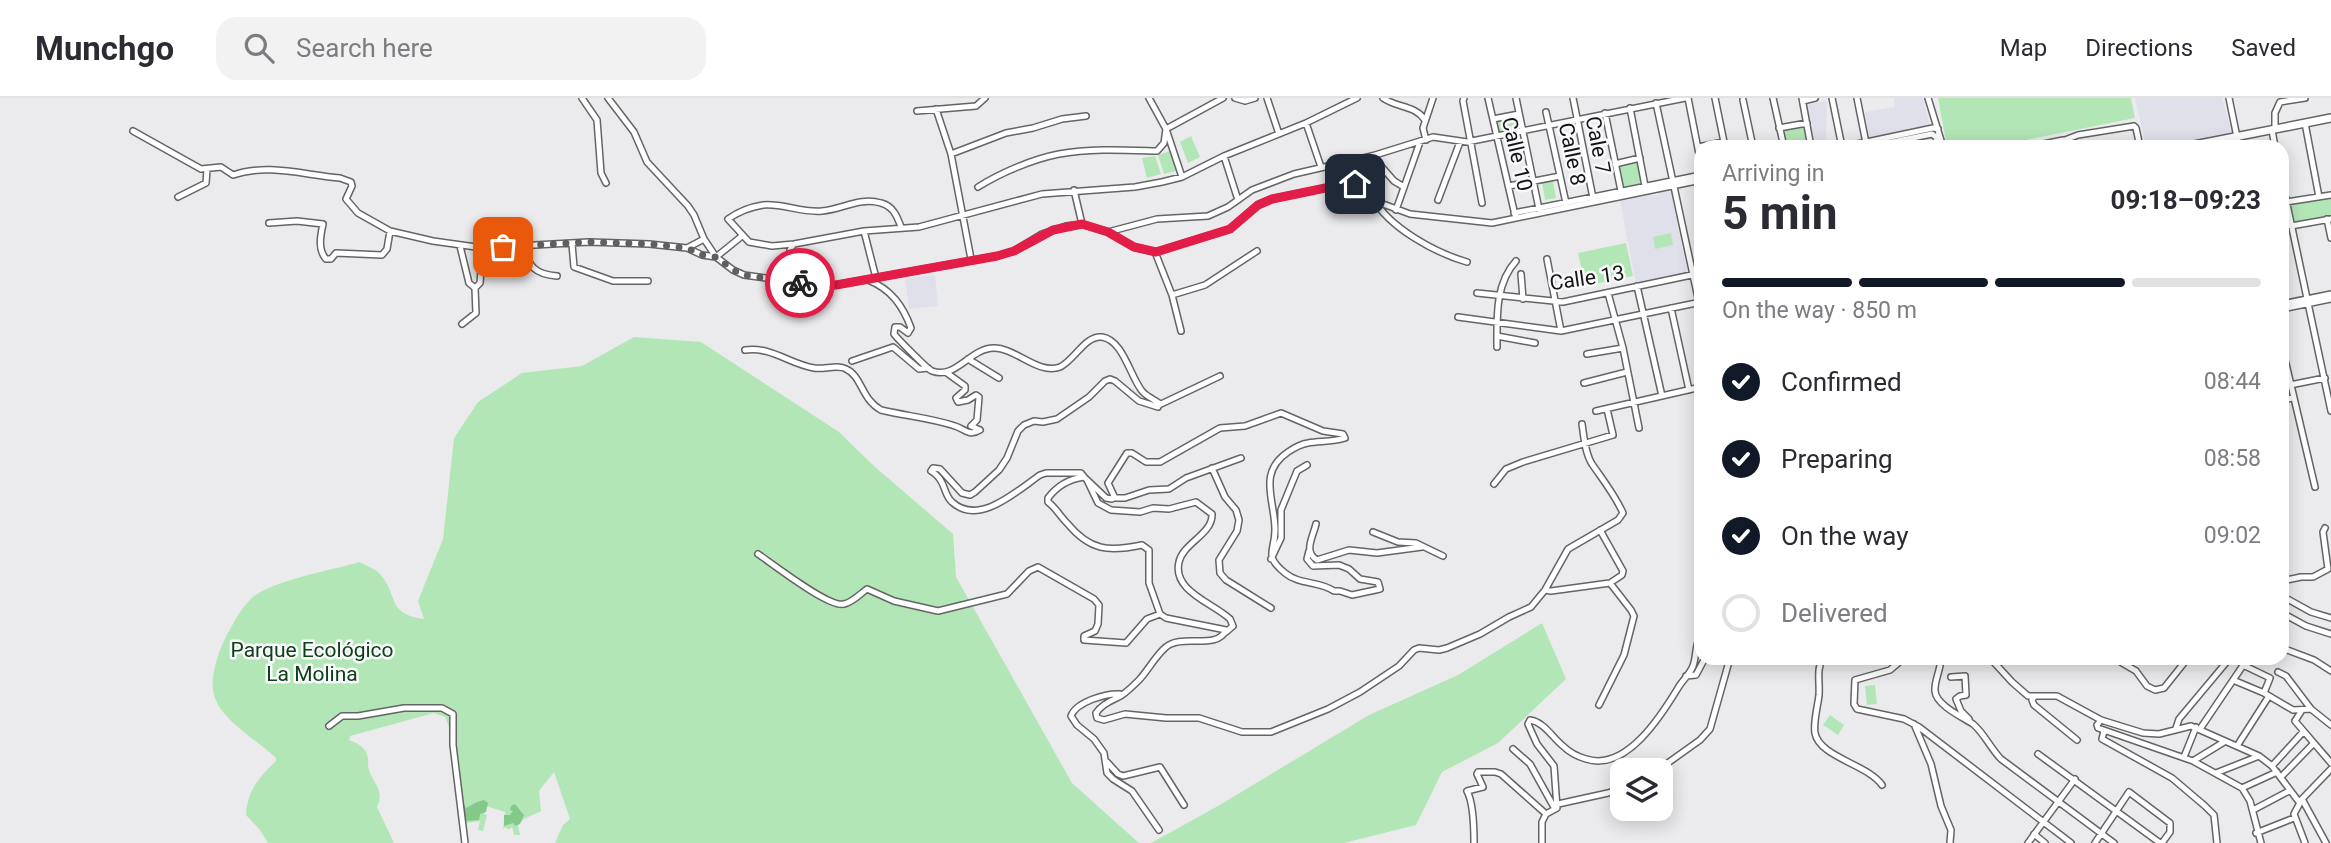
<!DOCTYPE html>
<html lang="en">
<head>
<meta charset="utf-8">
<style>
  :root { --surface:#fff; --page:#f2f2f3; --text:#2b2b33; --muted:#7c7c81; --line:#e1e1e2; --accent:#111827 }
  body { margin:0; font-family:Roboto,sans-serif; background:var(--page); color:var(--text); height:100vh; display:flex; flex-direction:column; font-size:26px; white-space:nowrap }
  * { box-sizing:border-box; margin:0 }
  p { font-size:23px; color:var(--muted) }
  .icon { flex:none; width:38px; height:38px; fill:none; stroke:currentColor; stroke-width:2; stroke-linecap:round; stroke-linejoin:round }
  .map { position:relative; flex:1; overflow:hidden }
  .sheet { position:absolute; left:1694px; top:42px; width:595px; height:525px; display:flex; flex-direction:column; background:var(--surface); border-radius:21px; box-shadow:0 4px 18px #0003 }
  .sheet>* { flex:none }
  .controls { position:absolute; left:1610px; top:660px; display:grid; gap:14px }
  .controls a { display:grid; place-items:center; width:63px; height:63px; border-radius:14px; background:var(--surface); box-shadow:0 4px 18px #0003; font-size:35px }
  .pin { position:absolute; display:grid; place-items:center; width:60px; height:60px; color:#fff; margin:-30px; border-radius:14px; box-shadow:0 4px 10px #0006 }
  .courier { position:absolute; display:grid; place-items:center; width:70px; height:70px; margin:-35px; border:5px solid #e11d48; border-radius:50%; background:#fff; color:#222; box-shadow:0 2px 9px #0007 }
  .summary em { font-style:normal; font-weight:700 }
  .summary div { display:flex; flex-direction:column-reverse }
  .summary { display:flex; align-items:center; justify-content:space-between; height:119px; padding:0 28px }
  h1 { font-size:46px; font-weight:700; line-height:52px }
  .bar { display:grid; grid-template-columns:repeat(4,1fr); gap:10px 7px; align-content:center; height:84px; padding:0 28px }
  .bar i { height:9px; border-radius:5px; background:var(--line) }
  .bar .selected { background:var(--accent) }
  .bar p { grid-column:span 4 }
  ol { padding:0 28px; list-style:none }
  li { display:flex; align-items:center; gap:21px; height:77px }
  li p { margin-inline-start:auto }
  li .icon { padding:7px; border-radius:50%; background:var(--accent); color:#fff; stroke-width:4 }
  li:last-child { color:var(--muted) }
  li i { width:38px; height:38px; border:4px solid var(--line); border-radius:50% }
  header { display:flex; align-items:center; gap:42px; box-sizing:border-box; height:98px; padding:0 35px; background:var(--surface); border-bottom:2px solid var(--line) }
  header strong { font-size:33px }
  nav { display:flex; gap:38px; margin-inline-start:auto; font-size:24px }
  .search { width:490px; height:63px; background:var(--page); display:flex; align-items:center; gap:18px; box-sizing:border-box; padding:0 24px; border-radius:21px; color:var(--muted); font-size:26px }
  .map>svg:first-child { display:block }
  .built { fill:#e0e0ea }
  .green { fill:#b3e6b7 }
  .forest { fill:#83ca8a }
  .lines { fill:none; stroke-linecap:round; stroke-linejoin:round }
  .minor-casing { stroke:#646466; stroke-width:8 }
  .major-casing { stroke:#646466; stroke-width:10 }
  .minor { stroke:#fff; stroke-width:5 }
  .major { stroke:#fff; stroke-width:7 }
  .done { stroke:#5f5f61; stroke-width:7; stroke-dasharray:0 12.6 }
  .route { stroke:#e11d48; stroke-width:9 }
  .labels { text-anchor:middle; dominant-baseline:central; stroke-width:5; stroke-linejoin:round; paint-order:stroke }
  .street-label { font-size:21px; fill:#141415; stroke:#f9f9fc }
  .park-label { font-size:21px; fill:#0e4118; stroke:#f9f9fc }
</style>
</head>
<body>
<header>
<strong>Munchgo</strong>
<div class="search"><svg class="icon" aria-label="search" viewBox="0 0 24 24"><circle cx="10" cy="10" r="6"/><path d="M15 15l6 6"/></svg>Search here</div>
<nav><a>Map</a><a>Directions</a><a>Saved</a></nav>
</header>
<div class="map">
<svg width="2331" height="745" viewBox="0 0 2331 745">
  <rect width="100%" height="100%" fill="#ebebee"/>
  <!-- built -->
  <path class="built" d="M1894 0H1923L1930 27 1869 40 1865 14 1895 9Z
    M2135 0H2222L2232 35 2169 49H2146Z
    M1825 3 1827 5 1826 47 1814 49 1806 7Z
    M1669 92 1671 93 1687 175 1636 185 1620 103 1650 97 1653 98 1658 97 1659 94Z
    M935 177 938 208 909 211 905 180Z"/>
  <!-- green -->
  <path class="green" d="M1938 0H2131L2135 20 1991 49H1947Z
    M1517 19 1519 30 1499 35 1496 23Z
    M1804 27 1808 49H1786L1783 31Z
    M1191 38 1200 59 1188 65 1180 44Z
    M1170 53 1176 73 1164 76 1158 57Z
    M1155 58 1161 76 1147 80 1142 60Z
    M1638 63 1642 85 1623 89 1618 67Z
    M1553 83 1556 100 1545 102 1542 84Z
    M2331 98V119L2293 126 2289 106Z
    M1671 135 1673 147 1655 151 1653 139Z
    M1626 145 1633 178 1585 188 1578 155Z
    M634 239 701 244 839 334 874 368 953 436 956 479 1072 685 1139 745H555L563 727 570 721 554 674 539 693 541 713 524 721 518 727 520 737H514L512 729 508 732V730L506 731V729L503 731 505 714 486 708 484 716 487 717 483 733 478 732 480 723 460 726 449 629 445 619 434 615 350 638 349 642C358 645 367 650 368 661 369 667 367 666 369 672 374 687 385 693 377 709L394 745H268L260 732 246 717C247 693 259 679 276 663V660C258 643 234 630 220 610 209 593 212 577 218 558 223 542 240 510 253 499 275 482 332 472 360 464 366 468 376 471 380 476 399 497 386 516 424 521L418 503 443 441 454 340 478 304 522 275 582 268Z
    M1542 525 1566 581 1498 645 1442 674 1416 727 1344 745H1151L1218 708 1369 617 1458 577Z
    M1875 587 1877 606 1867 607 1865 588Z
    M1830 617 1844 627 1838 637 1823 627Z"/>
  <!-- forest -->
  <path class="forest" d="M484 702 488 705 486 714 480 716 479 722 464 723 462 703 466 710 477 704Z
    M515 706 524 717 520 726 515 728 513 725 504 728V717H510L513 713 510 712 511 708Z"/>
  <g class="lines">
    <!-- minor casing -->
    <g class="minor-casing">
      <path id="minor" d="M582 0 597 22 601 75 606 85
        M608 0 634 34 647 64 688 108 694 117 704 141 716 159 742 138
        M1149 0 1166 31 1182 79
        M1235 0 1245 3 1255 0
        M1267 0 1279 36
        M1383 0C1397 10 1415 7 1425 22
        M1464 0 1463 3 1482 105
        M1488 0 1515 117
        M1516 0 1539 111
        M1573 0 1593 100
        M1688 0 1701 66
        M1715 0 1725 49
        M1773 0 1784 49
        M1802 0 1811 49
        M1832 0 1842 49
        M1857 0 1866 45
        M1928 0 1943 49
        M2229 0 2239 49
        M1743 2 1753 49
        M1803 3 1815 0
        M1656 5 1701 214
        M1630 10 1645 88
        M936 11 951 56 971 161
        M917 13 976 8 985 0
        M1546 14 1566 105
        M1605 15 1621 93
        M1493 21 1519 16
        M1306 25 1321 69
        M2305 25 2319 99
        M1779 30 1807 25
        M2275 31V15L2280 4 2305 0
        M2272 32 2275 49
        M133 33 201 71 221 69 233 77C267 65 304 77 340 80L351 84 352 88 346 101 358 115 390 133 433 143 483 150 589 144 649 146 687 150 702 157 716 159 733 172 744 177 818 187H836L997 158 1014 153 1042 136 1066 128 1082 126 1108 134 1157 121 1208 118 1228 109 1252 92 1294 76 1372 58 1433 39 1467 44 1685 0
        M1426 42 1423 30 1433 0
        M2065 42 2078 37 2134 28 2136 30 2140 49
        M1698 49 1724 44
        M1843 49 1933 30 1938 31
        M1868 49 1932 36 1936 39 1938 49
        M2029 49 2063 42 2072 45 2074 49
        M951 56 1006 35 1033 30 1062 21 1086 18
        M1224 58 1238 102
        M1372 58 1394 83 1404 89
        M1615 66 1640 60
        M2282 83 2331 313
        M1509 88 1560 78
        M978 89C1000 75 1033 61 1059 56 1091 50 1125 52 1157 53L1164 45 1166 31 1223 0
        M1074 92 1082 126
        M178 99 206 85 207 72
        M1373 100C1389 130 1436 155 1467 164
        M1438 102 1460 44
        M2286 104 2331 97
        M1396 112 1420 44
        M1514 115 1701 77
        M2327 121 2331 140
        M269 125 297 123 323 126C321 136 317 151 326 161H331L336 155 382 157 387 151 390 133
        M2291 128 2331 121
        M901 129C897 118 893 108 881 105 860 99 843 111 822 113 802 115 782 105 763 107 750 109 738 114 728 121L749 144 772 148 794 146 864 133 919 129 1042 96 1135 89 1162 84 1182 79 1224 58 1306 25 1357 0
        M864 133 876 180
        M1108 134 1134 149 1155 154 1230 131 1258 107 1272 101 1340 87H1359L1383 106 1410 116 1492 125 1701 82
        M572 146 574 169 613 183H648
        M793 147 790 152 795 184
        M460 148 469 185 475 190
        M522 148C530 169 534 176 557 178
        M687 150 704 141
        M1155 154 1172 197 1181 233
        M1547 161 1561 233
        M1521 176 1523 201
        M868 182C891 191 903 208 911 230L908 235 900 229H895L894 236C898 241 927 271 932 273 956 282 970 250 994 250 1016 250 1038 277 1060 269 1074 263 1085 237 1102 239 1123 242 1130 278 1142 293 1146 298 1153 301 1159 305L1158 309 1139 303 1115 283 1110 281 1105 283 1089 299 1057 321 1043 324 1034 323 1024 327 1018 333 1007 360 999 372 975 394 970 397 962 395 940 371 933 370 931 373C934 375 937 377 939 380 945 387 945 398 952 404 979 429 1018 392 1040 377L1046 375H1081L1085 380
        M1637 188 1662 298
        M1477 195 1563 204 1701 175
        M1608 195 1623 250 1639 330
        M1172 197 1205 187 1257 153
        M2282 206 2331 196
        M1671 210 1689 292
        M2282 211 2331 201
        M1458 219 1561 233 1701 204
        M462 226 476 215 475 190 480 185 483 150
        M1497 238 1535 245
        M1497 249C1497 219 1495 186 1516 163
        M2282 249 2315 389
        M745 252C770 248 790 266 814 270 823 272 838 266 846 271 862 278 861 301 881 312 906 318 931 320 955 328 965 331 969 339 980 332L971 328 977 322 979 299 976 297 968 302 958 304 956 300 965 292V288L947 275
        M1587 256 1623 250
        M968 261 999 280
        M852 263 893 249 919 271 928 270
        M1584 285 1627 274
        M2290 287 2325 280
        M2282 302 2293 300
        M1159 307 1220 278
        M1596 313 1701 289
        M1212 370 1225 399 1236 412 1239 422 1237 433 1219 462 1220 475 1226 482 1271 510
        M1087 382 1098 405 1111 412 1140 414 1153 410 1169 411 1196 404 1212 416C1213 436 1183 445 1179 464 1172 493 1213 505 1230 521L1233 528 1226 534
        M1494 386 1506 371 1523 364 1613 337 1607 311
        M1114 400H1125L1149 392 1169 391 1186 380 1241 360
        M1316 426C1313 439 1303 454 1317 462L1349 452 1377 455 1422 449
        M1600 432 1623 473 1622 477 1610 485
        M1373 434 1398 444 1416 445 1443 458
        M1309 453 1307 461 1313 468 1339 467 1349 471 1360 481 1378 484 1380 491 1352 497 1340 493H1334C1320 483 1299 487 1285 475 1263 457 1275 454 1275 432 1275 402 1257 375 1288 354 1294 350 1301 346 1308 345 1320 343 1333 344 1345 340L1343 336 1323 333 1281 315 1245 328 1220 330 1160 364H1146L1132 355H1127L1108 385 1114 398 1112 401 1106 400 1084 379C1069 381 1057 388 1048 400V404C1056 410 1060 418 1067 425 1090 453 1109 454 1142 447L1149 452V485L1160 516 1166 520 1226 532C1218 551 1186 538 1171 546 1160 550 1148 573 1139 582 1134 587 1128 593 1122 597 1112 603 1103 605 1096 615L1097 620 1104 622 1125 616 1166 620H1199L1242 634H1271L1328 611 1360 594 1399 568 1414 552 1419 550 1439 552 1447 550 1480 536 1509 519 1531 509 1545 492 1568 451 1618 422 1623 415C1615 397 1603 382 1592 366 1585 355 1584 339 1582 326
        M758 456C773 466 829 510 844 506 853 504 860 496 867 491L894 503 938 513 1007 496 1029 473 1038 469 1094 501 1099 507 1098 526 1095 533 1084 538V542L1126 545 1147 521 1160 516
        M1271 461 1281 440V412L1297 373 1307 367
        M1701 469 1699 485 1701 493
        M2282 483 2301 479H2313L2328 471 2323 434 2325 430
        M1545 492 1551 493 1610 485 1631 512 1634 518 1624 557 1599 607
        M2282 498 2311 514 2331 520
        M2282 515 2306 528 2331 536
        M2282 550 2314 562 2331 573
        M1823 560C1816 571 1820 584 1819 597 1818 607 1813 625 1815 635 1819 659 1869 667 1882 687
        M1904 560 1890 572 1855 582 1854 606 1857 611 1904 621 1919 629 2071 745
        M1941 560C1941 571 1934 583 1935 593 1936 607 1962 619 1973 626 1984 635 1991 651 2001 661L2114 745
        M1990 560 2012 584 2028 598H2057L2101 622 2143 635 2159 636 2191 628 2259 658 2272 668 2299 704
        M2119 563 2136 573 2147 588 2155 592 2164 590 2188 560
        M2243 567 2270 580 2264 595
        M2278 574 2286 578 2311 611
        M1686 578 1696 577 1705 560
        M1951 579 1965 578 1966 597 1960 598 1956 601 1961 613 1969 621
        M2233 582 2264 595 2293 612 2311 611 2331 627
        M1120 596C1106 595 1076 604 1071 618L1077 627 1094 641 1104 655 1107 675 1113 681 1132 693 1159 732
        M2034 599 2032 602 2034 607 2077 642
        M2302 612 2295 623 2331 665
        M2101 622 2097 627 2098 630 2193 663 2242 690 2250 703 2261 745
        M1914 626 1931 666 1941 708 1951 732 1950 745
        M329 628 342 618H358L404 610H442L453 616V647L465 745
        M2176 630 2179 621 2230 560
        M2200 631 2248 560
        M2104 633 2102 641 2172 680 2205 708 2214 717 2217 745
        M2237 648 2269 598
        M1513 651 1530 666 1555 711
        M2038 656 2160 745
        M2184 659 2196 629
        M2193 663 2224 644
        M1107 664 1118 676 1123 678 1160 669 1184 707
        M2272 668 2303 634
        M1658 672 1700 642 1710 631 1730 560
        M2216 675 2259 658
        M2281 679 2313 646
        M2242 690 2277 674
        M2302 701 2326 745
        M1558 706 1608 695 1622 690
        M2253 712 2289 693
        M2256 735 2294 720
        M2034 736 2045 745
        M1474 745C1474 730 1473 704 1467 693L1483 689 1477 676 1478 674H1495L1501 676 1546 716 1557 710 1554 668 1537 646 1528 626 1530 622C1544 624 1552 639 1563 648 1569 654 1579 659 1586 661 1626 674 1661 618 1678 590 1682 583 1690 576 1693 568 1697 557 1694 549 1701 537
        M1542 745V724L1546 716
        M2028 745 2075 681
        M2095 745 2129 694 2170 725V734L2162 745
        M2305 745 2294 716 2302 701 2331 671"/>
    </g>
    <!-- major casing -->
    <g class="major-casing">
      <path id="major" d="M2184 49 2331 20"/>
    </g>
    <!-- minor -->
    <use href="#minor" class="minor"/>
    <!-- major -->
    <use href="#major" class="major"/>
  </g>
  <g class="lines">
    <!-- done -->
    <path class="done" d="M503 149 589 144 649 146 687 150 702 157 716 159 733 172 744 177 800 185"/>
    <!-- route -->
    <path class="route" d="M800 185 836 187 997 158 1014 153 1053 132 1082 126 1108 134 1134 149 1156 154 1230 131 1258 107 1272 101 1340 87 1355 86"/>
  </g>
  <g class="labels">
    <!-- street labels -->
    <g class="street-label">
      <text transform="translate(1598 47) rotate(79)">Cale 7</text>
      <text transform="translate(1517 56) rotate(77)">Calle 10</text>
      <text transform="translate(1572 56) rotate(78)">Calle 8</text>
      <text transform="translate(1587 180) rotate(-8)">Calle 13</text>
    </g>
    <!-- park labels -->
    <g class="park-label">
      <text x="312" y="552">Parque Ecológico<tspan x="312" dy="24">La Molina</tspan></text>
    </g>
  </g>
</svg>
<div class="controls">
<a><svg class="icon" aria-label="layers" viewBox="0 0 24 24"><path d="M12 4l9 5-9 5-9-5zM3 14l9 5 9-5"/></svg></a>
</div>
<div class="pin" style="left:503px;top:149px;background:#ea580c"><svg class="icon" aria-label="bag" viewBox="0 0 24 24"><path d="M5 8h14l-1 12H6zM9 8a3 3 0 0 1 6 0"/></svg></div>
<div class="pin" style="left:1355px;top:86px;background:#1f2937"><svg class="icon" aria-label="home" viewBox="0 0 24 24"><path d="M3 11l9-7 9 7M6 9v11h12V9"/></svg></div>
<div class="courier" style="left:800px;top:185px"><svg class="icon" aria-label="bike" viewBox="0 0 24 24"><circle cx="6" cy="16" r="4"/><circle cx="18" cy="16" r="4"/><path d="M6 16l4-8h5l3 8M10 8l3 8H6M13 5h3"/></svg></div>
<section class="sheet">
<div class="summary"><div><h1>5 min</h1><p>Arriving in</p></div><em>09:18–09:23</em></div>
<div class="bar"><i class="selected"></i><i class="selected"></i><i class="selected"></i><i></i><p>On the way · 850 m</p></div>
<ol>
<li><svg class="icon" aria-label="check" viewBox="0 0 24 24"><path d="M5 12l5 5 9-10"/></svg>Confirmed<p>08:44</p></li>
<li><svg class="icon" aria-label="check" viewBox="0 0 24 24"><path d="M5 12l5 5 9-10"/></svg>Preparing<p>08:58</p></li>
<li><svg class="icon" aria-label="check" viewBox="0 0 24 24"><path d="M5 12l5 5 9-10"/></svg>On the way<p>09:02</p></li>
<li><i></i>Delivered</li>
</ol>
</section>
</div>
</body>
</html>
